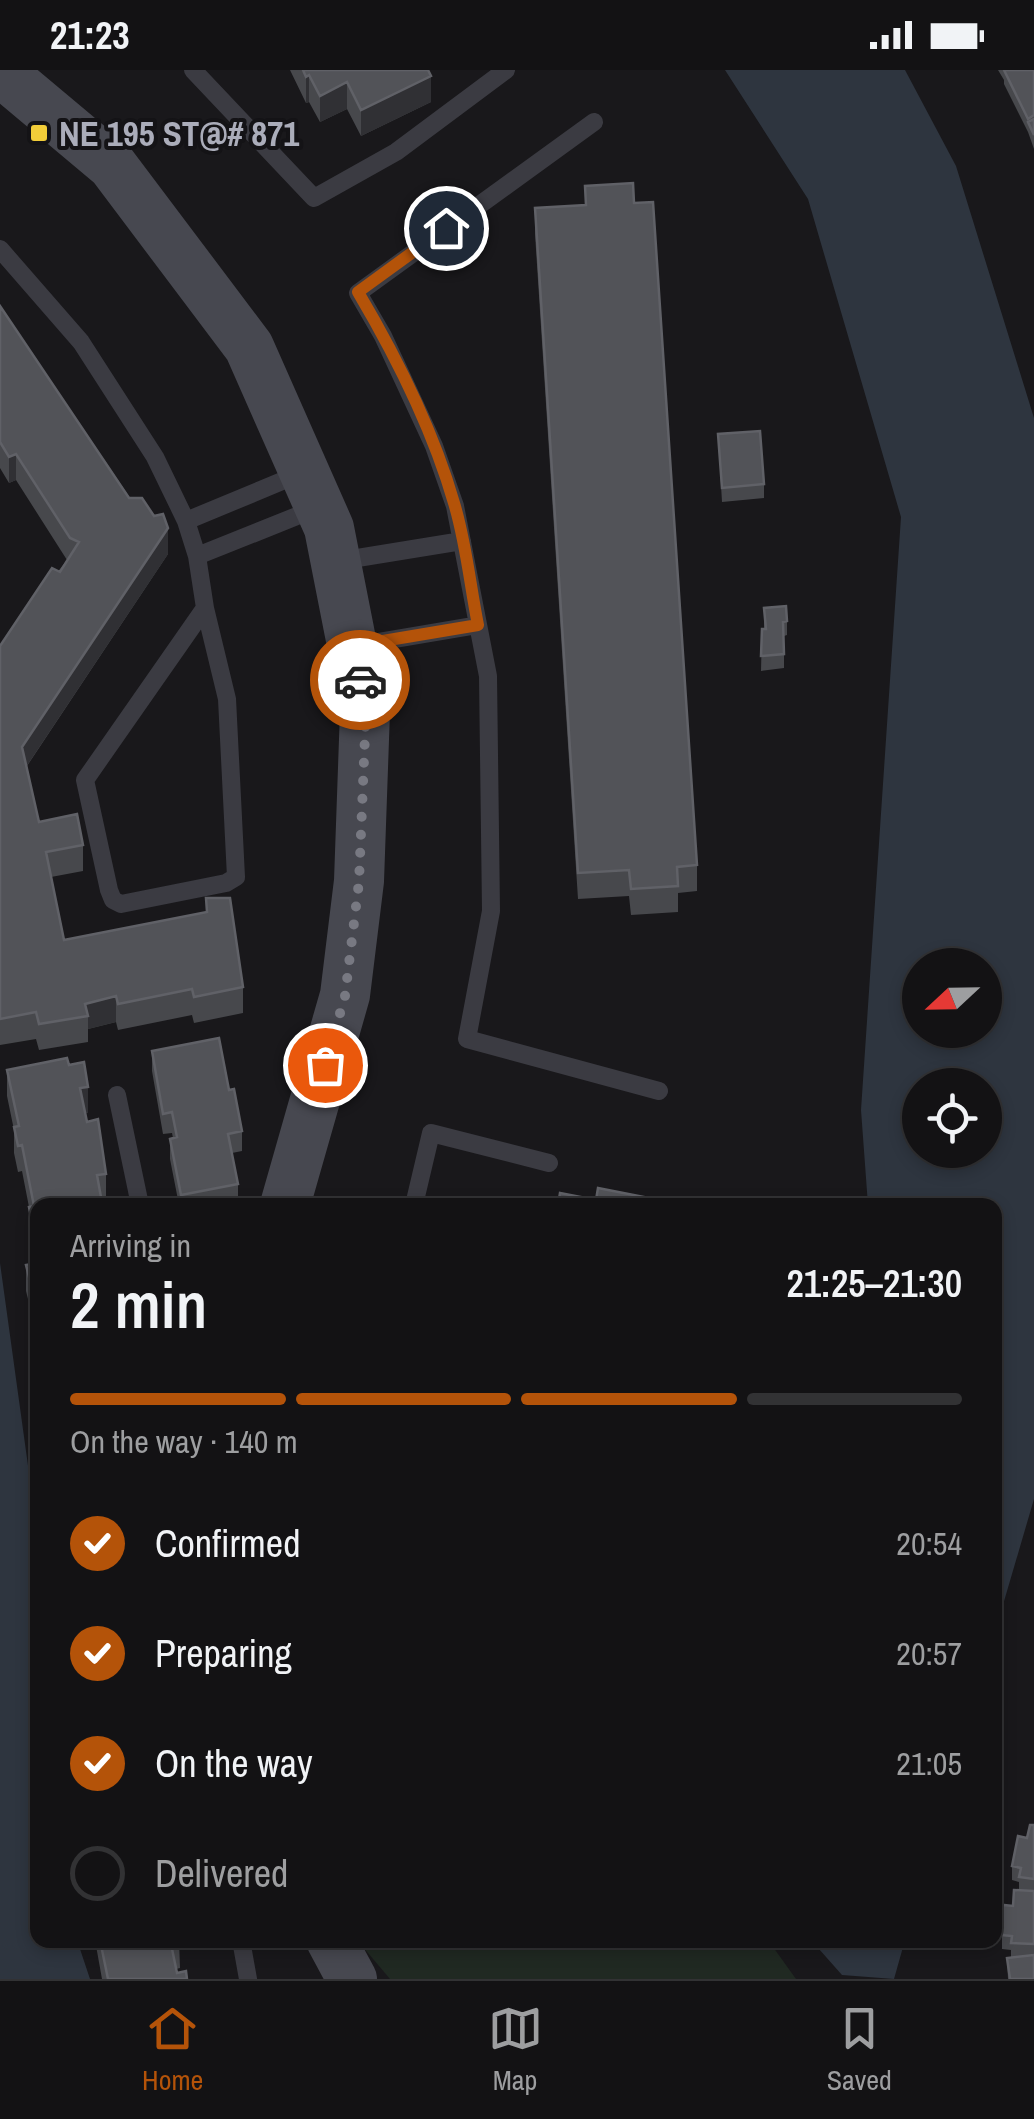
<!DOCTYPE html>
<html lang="en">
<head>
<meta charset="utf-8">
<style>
  :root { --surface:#131214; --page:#1c1b1d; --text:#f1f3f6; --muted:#9d9ea0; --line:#323234; --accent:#b45309 }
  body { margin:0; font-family:"Archivo Narrow",sans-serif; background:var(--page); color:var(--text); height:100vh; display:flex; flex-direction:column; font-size:38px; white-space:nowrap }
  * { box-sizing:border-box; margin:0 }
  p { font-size:32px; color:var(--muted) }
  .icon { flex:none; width:55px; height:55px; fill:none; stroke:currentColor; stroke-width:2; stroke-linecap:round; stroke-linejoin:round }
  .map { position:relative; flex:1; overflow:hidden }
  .side { position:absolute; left:30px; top:1128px; width:972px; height:750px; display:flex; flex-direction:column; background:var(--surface); border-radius:20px; box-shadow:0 5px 15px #0003,0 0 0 2px var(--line) }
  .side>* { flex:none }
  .needle { width:65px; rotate:248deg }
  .buttons { position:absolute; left:902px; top:878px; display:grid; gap:20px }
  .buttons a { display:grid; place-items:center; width:100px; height:100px; border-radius:50%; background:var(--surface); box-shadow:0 5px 15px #0003,0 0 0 2px var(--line); font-size:50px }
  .pin { position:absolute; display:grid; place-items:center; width:85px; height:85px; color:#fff; margin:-42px; border:5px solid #fff; border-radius:50%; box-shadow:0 2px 10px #0007 }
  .courier { position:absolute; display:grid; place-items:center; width:100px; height:100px; margin:-50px; border:8px solid #b45309; border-radius:50%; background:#fff; color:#222; box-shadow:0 2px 12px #0007 }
  .overview em { font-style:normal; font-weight:600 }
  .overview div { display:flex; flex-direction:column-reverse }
  .overview { display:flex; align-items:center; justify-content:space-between; height:170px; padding:0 40px }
  h1 { font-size:65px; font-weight:600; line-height:75px }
  .bar { display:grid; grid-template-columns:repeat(4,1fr); gap:15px 10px; align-content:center; height:120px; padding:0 40px }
  .bar i { height:12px; border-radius:8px; background:var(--line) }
  .bar .on { background:var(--accent) }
  .bar p { grid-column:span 4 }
  ol { padding:0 40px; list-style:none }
  li { display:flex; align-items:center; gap:30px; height:110px }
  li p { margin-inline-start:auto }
  li .icon { padding:10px; border-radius:50%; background:var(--accent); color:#fff; stroke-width:4 }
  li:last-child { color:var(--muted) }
  li i { width:55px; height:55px; border:5px solid var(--line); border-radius:50% }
  .status { display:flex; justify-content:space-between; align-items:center; height:70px; padding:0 50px; background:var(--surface); direction:ltr }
  .status svg { height:28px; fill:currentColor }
  .menu { display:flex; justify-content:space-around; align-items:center; height:140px; border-top:2px solid var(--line); background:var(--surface); font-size:28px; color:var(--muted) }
  .menu a { display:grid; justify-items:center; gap:5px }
  .menu .on { color:var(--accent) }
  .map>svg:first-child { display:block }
  .green { fill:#202922 }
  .water { fill:#2e353f; fill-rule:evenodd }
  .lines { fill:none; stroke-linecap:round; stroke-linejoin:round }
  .lane { stroke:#3b3b42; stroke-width:18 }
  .secondary { stroke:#474850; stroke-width:50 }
  .wall { fill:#47484c }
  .shaded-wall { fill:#303034 }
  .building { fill:#525358; stroke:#606167; stroke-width:2.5 }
  .done { stroke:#787982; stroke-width:10; stroke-dasharray:0 18 }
  .route { stroke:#b45309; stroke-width:12 }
  .poi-dot { fill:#f2cd39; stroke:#141316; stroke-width:4 }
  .labels { text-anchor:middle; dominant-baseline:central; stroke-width:8; stroke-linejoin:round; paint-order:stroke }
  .poi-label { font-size:35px; font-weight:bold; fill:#abadba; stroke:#141316; text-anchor:start }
</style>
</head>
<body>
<div class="status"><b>21:23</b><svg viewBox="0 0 49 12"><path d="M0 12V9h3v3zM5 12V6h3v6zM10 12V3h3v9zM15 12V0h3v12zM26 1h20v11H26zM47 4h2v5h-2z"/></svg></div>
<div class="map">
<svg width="1034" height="1909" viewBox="0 0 1034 1909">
  <rect width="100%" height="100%" fill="#19181b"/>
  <!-- green -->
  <path class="green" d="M357 1870H768L796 1909H390Z"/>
  <!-- water -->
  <path class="water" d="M725 0H905L956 96 1034 348V1429L995 1562V1135H868L861 1040 901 447 808 129ZM920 895H985V960H920ZM920 1015H985V1080H920Z
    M0 1193 38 1468V1870H77L90 1909H0Z
    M811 1870H905L894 1909 842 1905Z"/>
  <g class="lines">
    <!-- lane -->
    <path class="lane" d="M193 0 314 128 396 82 506 0
      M594 52 358 223 383 266 434 376 455 436 488 606 491 841 467 969 659 1021
      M0 179 81 272 155 387 186 451 197 486 205 538 227 629 236 807 226 813 121 834 113 830 109 820 85 710 205 538
      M186 451 299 404
      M197 486 317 438
      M339 491 462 471
      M354 576 478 555
      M117 1025 140 1135
      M414 1135 431 1063 549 1093
      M241 1870 248 1909"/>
    <!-- secondary -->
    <path class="secondary" d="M0 1 112 95 249 277 329 458 365 641 359 811 345 925 285 1135
      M331 1870 352 1909"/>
  </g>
  <!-- wall -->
  <path class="wall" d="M290 0H428L431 32 361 66 347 39 320 52 309 32 306 33Z
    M998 0H1034V79L1028 62 1004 14V10Z
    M585 116 634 133 697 795V821L678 823V842L631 845 629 826 578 829 535 164V138L585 135Z
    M0 236 168 484 27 696 39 752 83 775V801L51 807 64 870 206 842V828L243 917V943L194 953 192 945 118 960 116 952 88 959V972L39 980 36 969 0 975V576L67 490 16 410 9 413 0 398Z
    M718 364 764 414V428L722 432Z
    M764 538 787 551V565L784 566V598L761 601 762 559H764Z
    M152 981 229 1020 242 1061V1081L232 1083 238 1114V1134L179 1135 170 1089V1069L173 1068 172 1063 163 1064 152 1001Z
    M69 995 88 1043H85L87 1052 106 1104V1130L102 1131V1133L114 1135H38V1184L33 1186 29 1163V1137L22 1101 18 1102 14 1083V1060L7 1026V1000Z
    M38 1193 31 1241 26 1221V1195Z
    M1034 1755V1909H1008L1007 1888 1018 1887H1011V1880L1002 1879V1865L1019 1820V1812L1012 1810V1796Z
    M95 1870H179L180 1898 176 1899 177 1903 187 1909H102Z"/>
  <!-- shaded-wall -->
  <path class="shaded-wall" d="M309 5V32L306 33V7Z
    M431 6V32L361 66V40Z
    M347 12V39L320 52V26Z
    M16 384V410L9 413V387Z
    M168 458V484L22 703V677Z
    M116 926V952L88 959V946L85 934Z
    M88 1017V1043L80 1044V1018Z
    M38 1158V1184L33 1186V1159Z
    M38 1213V1239L31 1241V1215Z"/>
  <!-- building -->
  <path class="building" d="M303 0H428L431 6 361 40 347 12 320 26 309 5 306 7Z
    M1004 0H1034V45L1028 49Z
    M1034 49V65L1028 52Z
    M633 113 634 133 653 132 697 795 677 797 678 816 631 819 629 800 578 803 535 138 586 135 585 116Z
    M0 236 129 428H142L154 446 163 444 168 458 22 677 39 752 77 744 83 775 46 782 64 870 207 842 206 828H230L243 917 194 927 192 919 118 934 116 926 85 934 88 946 39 954 36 942 0 949V576L52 498 60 502 79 472 70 468 16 384 9 387 0 372Z
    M760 361 764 414 722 418 718 364Z
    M786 536 787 551 783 552 784 584 761 586 762 559H766L764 538Z
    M219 968 229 1020 234 1019 242 1061 228 1064 238 1114 181 1125 170 1069 177 1067 172 1042 163 1044 152 981Z
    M67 988 69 995 84 992 88 1017 80 1018 87 1052 98 1049 106 1104 97 1105 102 1133 113 1131 114 1135H38V1158L33 1159 29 1137 34 1136 22 1075 18 1076 14 1057 19 1056 7 1000Z
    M598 1118 654 1129 653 1135H558L560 1123 596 1130Z
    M38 1193V1213L31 1215 26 1195Z
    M1030 1755H1034V1809L1019 1807 1021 1798 1012 1796 1018 1766 1027 1768Z
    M1014 1820 1034 1821V1874L1011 1873 1012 1866 1002 1865 1003 1835 1013 1836Z
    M100 1870H179L180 1872 171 1874 177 1903 186 1901 187 1909H108Z
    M1034 1885V1909H1010L1007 1888Z"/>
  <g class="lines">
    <!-- done -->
    <path class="done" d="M325 995 345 926 359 812 366 641 360 610"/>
    <!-- route -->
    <path class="route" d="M360 610 353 576 478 555C470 515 466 472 454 433 433 360 397 288 358 222L446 158"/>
  </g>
  <!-- markers -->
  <rect class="poi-dot" x="29" y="53" width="20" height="20" rx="5"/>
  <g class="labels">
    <!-- poi labels -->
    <g class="poi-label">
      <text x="59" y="63">NE 195 ST@# 871</text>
    </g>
  </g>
</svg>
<div class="buttons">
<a><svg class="needle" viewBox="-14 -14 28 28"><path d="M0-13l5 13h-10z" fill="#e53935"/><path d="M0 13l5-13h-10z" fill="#9d9ea0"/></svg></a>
<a><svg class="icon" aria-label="locate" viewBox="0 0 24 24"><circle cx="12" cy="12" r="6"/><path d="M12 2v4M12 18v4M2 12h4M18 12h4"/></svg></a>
</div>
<div class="pin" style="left:325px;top:995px;background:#ea580c"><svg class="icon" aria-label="bag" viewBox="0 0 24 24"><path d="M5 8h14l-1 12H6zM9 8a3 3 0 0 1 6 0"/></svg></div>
<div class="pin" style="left:446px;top:158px;background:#1f2937"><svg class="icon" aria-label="home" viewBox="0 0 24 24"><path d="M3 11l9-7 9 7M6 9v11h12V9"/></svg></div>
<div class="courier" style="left:360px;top:610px"><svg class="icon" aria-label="car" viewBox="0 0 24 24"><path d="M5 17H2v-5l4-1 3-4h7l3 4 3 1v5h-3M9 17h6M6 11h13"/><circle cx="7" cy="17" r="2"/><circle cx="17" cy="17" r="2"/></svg></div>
<section class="side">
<div class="overview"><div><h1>2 min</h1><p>Arriving in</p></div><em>21:25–21:30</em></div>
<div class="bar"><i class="on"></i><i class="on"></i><i class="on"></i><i></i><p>On the way · 140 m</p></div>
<ol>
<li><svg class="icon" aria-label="check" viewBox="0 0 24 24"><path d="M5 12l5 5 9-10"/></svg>Confirmed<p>20:54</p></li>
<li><svg class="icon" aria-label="check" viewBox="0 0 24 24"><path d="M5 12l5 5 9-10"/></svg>Preparing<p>20:57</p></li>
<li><svg class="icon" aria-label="check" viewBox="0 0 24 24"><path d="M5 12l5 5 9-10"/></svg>On the way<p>21:05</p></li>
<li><i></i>Delivered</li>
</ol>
</section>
</div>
<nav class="menu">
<a class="on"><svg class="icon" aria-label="home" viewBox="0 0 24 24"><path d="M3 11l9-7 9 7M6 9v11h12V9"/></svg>Home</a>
<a><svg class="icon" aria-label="map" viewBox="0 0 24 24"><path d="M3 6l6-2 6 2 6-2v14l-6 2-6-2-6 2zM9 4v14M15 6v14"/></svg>Map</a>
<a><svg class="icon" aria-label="saved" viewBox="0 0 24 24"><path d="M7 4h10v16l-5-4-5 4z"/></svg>Saved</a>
</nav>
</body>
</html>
